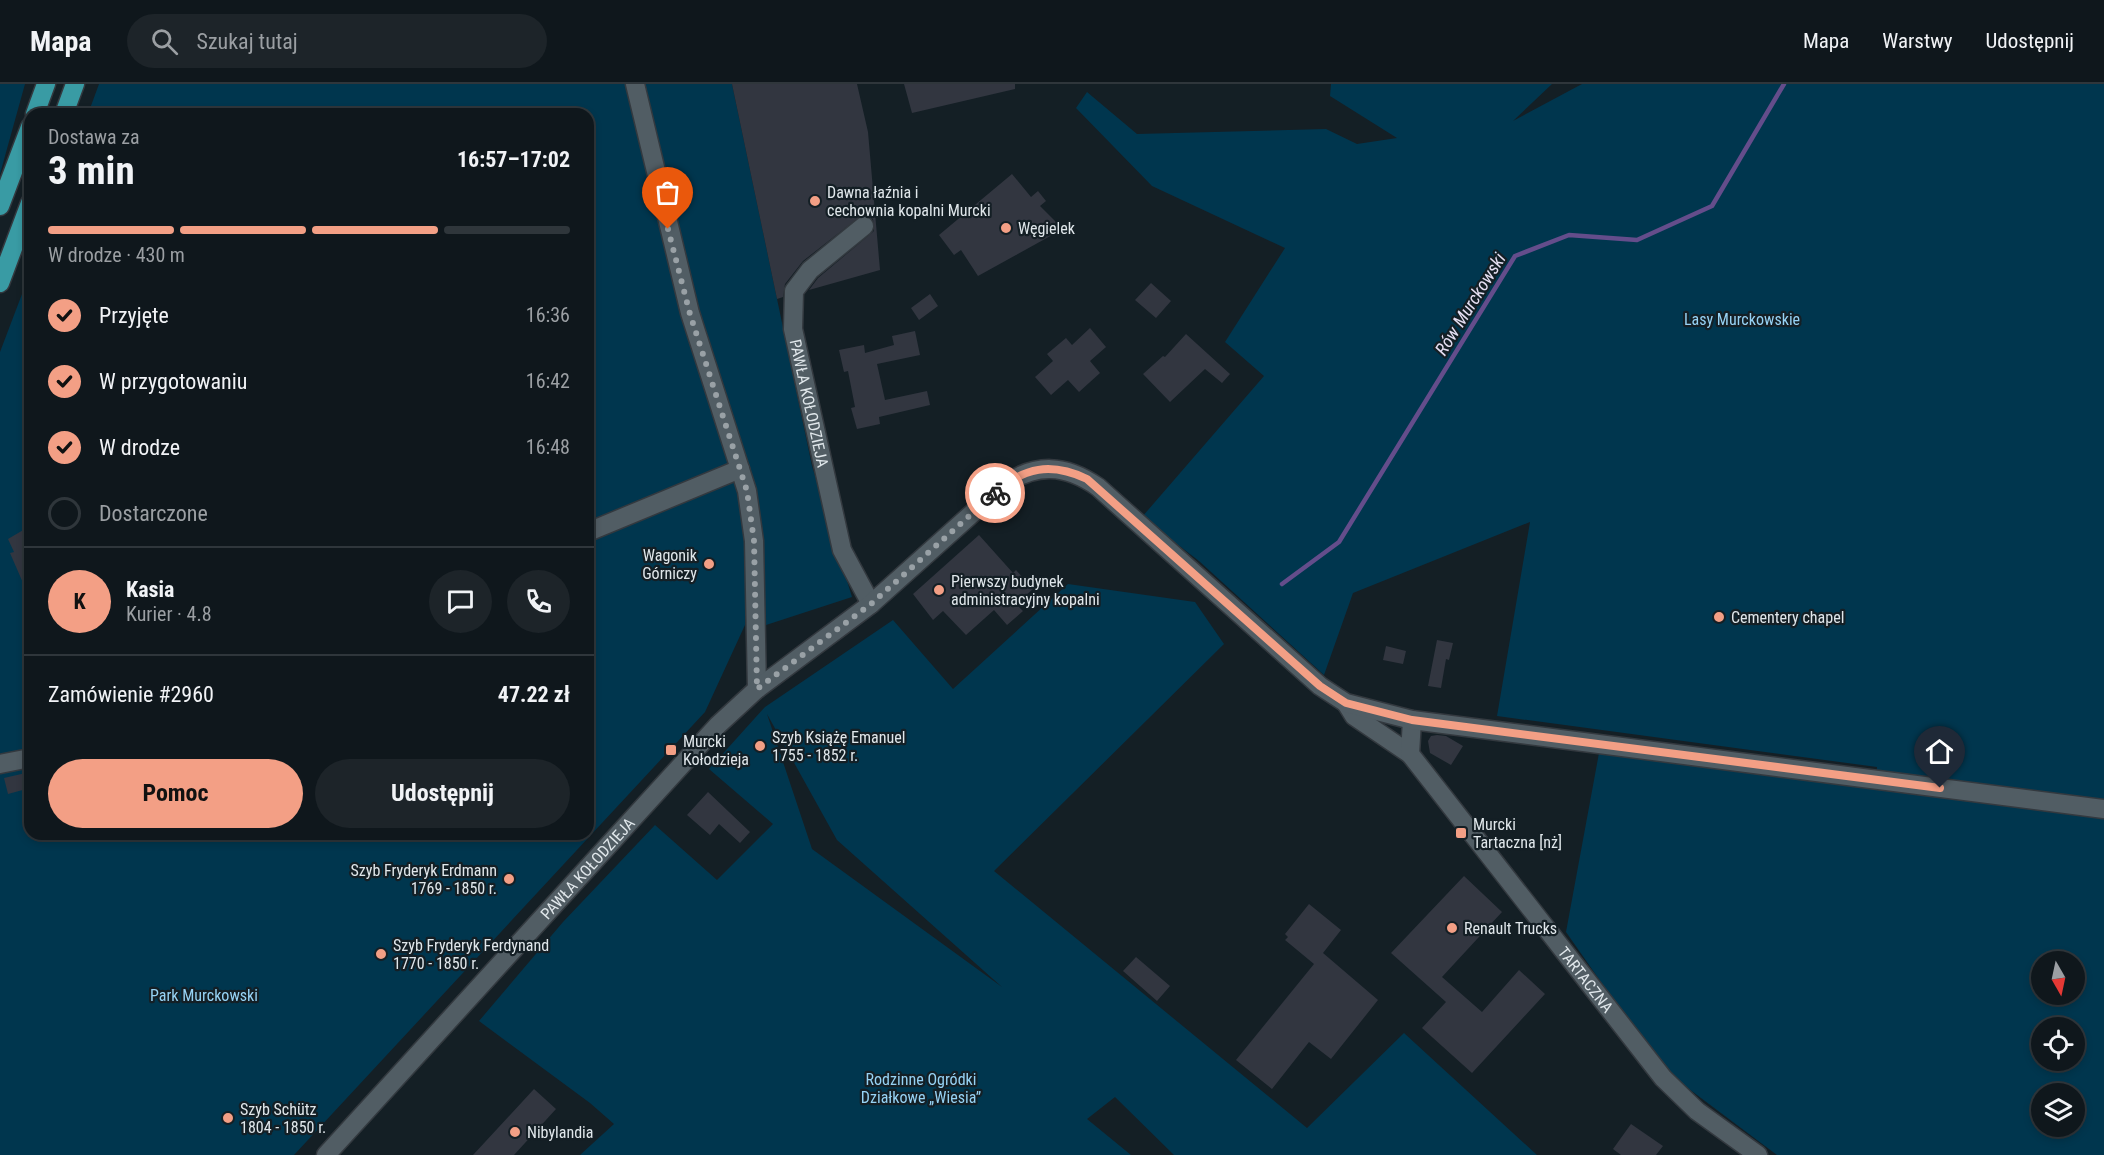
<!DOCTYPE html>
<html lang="pl">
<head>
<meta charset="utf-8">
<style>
  :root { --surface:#0f171c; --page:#1d2429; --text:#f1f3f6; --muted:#9b9fa3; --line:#2f363b; --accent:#f39f85 }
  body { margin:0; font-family:"Roboto Condensed",sans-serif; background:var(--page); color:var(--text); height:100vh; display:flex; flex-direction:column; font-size:22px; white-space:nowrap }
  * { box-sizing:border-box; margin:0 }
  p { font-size:20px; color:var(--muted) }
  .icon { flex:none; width:33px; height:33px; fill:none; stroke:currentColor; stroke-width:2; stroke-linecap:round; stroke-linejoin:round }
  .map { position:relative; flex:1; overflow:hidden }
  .sheet { position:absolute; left:24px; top:24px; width:570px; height:732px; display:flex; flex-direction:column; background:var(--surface); border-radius:18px; box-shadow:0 3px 9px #0003,0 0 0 2px var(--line) }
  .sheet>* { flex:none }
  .needle { width:39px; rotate:171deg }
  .fabs { position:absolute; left:2031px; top:867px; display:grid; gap:12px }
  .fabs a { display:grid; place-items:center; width:54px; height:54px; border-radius:50%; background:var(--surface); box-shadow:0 3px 9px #0003,0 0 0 2px var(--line); font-size:30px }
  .pin { position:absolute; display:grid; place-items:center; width:51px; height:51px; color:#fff; margin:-62px -26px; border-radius:50% 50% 50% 0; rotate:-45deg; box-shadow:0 0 6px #0007 }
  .pin .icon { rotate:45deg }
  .courier { position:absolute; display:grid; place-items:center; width:60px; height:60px; margin:-30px; border:4px solid #f39f85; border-radius:50%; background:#fff; color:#222; box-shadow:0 2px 8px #0007 }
  .overview em { font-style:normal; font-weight:700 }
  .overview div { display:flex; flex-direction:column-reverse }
  .overview { display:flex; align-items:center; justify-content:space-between; height:102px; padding:0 24px }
  h1 { font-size:39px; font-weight:700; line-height:45px }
  .bar { display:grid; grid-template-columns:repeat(4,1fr); gap:9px 6px; align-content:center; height:72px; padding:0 24px }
  .bar i { height:8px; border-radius:4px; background:var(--line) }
  .bar .active { background:var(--accent) }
  .bar p { grid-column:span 4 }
  .line { display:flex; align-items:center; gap:15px; padding:0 24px; border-top:2px solid var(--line) }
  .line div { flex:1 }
  .round { display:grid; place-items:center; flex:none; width:63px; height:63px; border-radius:32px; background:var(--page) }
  ol { padding:0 24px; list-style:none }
  li { display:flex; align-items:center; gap:18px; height:66px }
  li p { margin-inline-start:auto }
  li .icon { padding:6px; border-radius:50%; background:var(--accent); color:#111; stroke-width:4 }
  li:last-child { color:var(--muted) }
  li i { width:33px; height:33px; border:3px solid var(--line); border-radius:50% }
  .primary-button { display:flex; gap:12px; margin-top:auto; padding:12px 24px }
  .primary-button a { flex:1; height:69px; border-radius:36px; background:var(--accent); color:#111; font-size:24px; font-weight:700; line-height:69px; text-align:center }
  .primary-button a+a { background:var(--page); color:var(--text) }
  header { display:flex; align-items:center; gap:36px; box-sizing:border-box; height:84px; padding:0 30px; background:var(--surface); border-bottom:2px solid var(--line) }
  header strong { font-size:28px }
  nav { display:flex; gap:33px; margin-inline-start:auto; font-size:21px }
  .search { width:420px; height:54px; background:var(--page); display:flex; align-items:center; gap:15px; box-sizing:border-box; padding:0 21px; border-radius:33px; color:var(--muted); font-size:22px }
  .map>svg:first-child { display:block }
  .green { fill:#00364e; fill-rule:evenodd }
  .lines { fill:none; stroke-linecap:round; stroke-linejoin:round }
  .stream { stroke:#644d8b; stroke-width:4.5 }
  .building { fill:#323640 }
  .minor-casing { stroke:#33393f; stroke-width:21 }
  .major-casing { stroke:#33393f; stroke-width:21 }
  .minor { stroke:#515d64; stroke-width:18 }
  .major { stroke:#399ba4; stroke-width:18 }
  .done { stroke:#99a1a6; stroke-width:6; stroke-dasharray:0 10.8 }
  .route { stroke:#f39f85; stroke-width:8 }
  .poi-dot { fill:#f39f85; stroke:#141f25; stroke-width:2 }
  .labels { text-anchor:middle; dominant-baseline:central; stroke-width:4.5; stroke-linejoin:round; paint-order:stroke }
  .poi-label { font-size:16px; fill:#e0e7eb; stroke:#141f25; text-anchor:start }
  .park-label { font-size:16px; fill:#96d2f4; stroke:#141f25 }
  .street-label { font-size:16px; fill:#e0e7eb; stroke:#141f25 }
  .water-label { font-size:18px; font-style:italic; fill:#e5dff2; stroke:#141f25 }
</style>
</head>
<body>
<header>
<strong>Mapa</strong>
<div class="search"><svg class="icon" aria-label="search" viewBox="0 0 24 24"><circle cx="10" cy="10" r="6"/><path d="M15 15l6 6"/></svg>Szukaj tutaj</div>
<nav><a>Mapa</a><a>Warstwy</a><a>Udostępnij</a></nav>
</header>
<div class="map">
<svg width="2104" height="1071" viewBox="0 0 2104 1071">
  <rect width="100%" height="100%" fill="#141f25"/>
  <!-- green -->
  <path class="green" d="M0 0H25L0 90Z
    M99 0H732L812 382 852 513 763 542 746 492 745 541 705 628 294 1071H0V268L30 189V750H588V30H88Z
    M1331 0H1552L1513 37 1582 0H2104V1071H1777L1661 984 1566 848 1599 669 1875 705 1877 683 1497 632 1530 438 1353 509 1324 591 1199 477 1142 433 1264 292 1225 258 1285 164 1152 102 1076 24 1087 8 1137 50 1326 45 1357 60 1397 54 1330 12ZM2042 878H2074V910H2042ZM2042 944H2074V976H2042ZM2042 1010H2074V1042H2042Z
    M1068 500 1195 518 1224 560 994 787 1307 1044 1404 949 1537 1071H1174L1115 1013 1087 1035 1131 1071H580L614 1040 590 1019 479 937 563 838 655 741 717 796 773 740 709 685 765 623 893 536 953 605ZM767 630 837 756 1002 903 812 765Z"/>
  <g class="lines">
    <!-- stream -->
    <path class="stream" d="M1282 500 1339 458 1515 172 1569 151 1637 156 1712 122 1784 0"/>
  </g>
  <!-- building -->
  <path class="building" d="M732 0H857L868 48 880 186 809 206 818 194 874 147 873 135 862 131 803 177 785 200 783 213 777 215Z
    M904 0H1015V5L912 29Z
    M1012 90 1031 113 1038 107 1046 117 1040 122 1063 145 978 192 961 166 954 171 939 151Z
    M1151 199 1171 217 1156 234 1135 216Z
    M930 210 938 222 919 236 911 224Z
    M1090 244 1106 263 1090 277 1100 289 1079 308 1068 296 1051 311 1035 293 1053 277 1047 270 1066 254 1072 261Z
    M915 247 920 271 877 280 885 316 927 307 930 321 879 333 880 340 857 345 851 324 855 323 848 287 844 288 839 266 864 261 865 269 894 261 892 252Z
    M1186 250 1230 290 1222 299 1205 285 1170 318 1143 290 1163 272 1165 273Z
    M30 442V515L10 469 14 468 8 455Z
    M979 451 1013 489 1016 486 1033 505 1016 520 1023 527 1007 541 994 526 966 551 943 527 933 536 913 510Z
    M1437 556 1453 559 1449 576 1446 575 1441 604 1428 602Z
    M1386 562 1406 567 1403 580 1383 576Z
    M1437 651 1446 652 1463 662 1451 681 1430 669 1428 657 1431 652Z
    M30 688V704L8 710 4 694Z
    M708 708 750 748 740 759 719 740 710 751 687 731Z
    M1464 792 1502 828 1442 893 1482 928 1519 886 1545 910 1472 989 1422 944 1446 918 1391 869Z
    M1309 820 1341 846 1323 869 1378 916 1331 975 1309 958 1272 1005 1236 976 1314 880 1285 856 1288 853 1285 850Z
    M1136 873 1170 902 1157 917 1123 887Z
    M534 1005 556 1025 514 1071H473Z
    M1631 1040 1663 1062 1656 1071H1621L1613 1065Z"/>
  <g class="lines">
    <!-- minor casing -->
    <g class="minor-casing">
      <g id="minor">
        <path d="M635 0 690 229 747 407 754 457 757 605"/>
        <path id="s1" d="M864 142 810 186 794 207 793 245 842 466 871 520"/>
        <path d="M588 448 740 385"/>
        <path d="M1346 619 1354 632 1410 670"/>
        <path id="s2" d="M1412 636 1410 670 1663 994 1697 1027 1758 1071"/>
        <path d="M0 680 30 674"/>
        <path id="s3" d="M326 1071 718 641 757 605 871 520 1004 401C1036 379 1065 380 1098 403L1320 602 1346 619 1412 636 2104 725"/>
      </g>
    </g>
    <!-- major casing -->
    <g class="major-casing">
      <path id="major" d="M35 30 46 0
        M64 30 75 0
        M0 122 30 43
        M0 199 30 119"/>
    </g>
    <!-- minor -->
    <use href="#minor" class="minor"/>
    <!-- major -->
    <use href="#major" class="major"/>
  </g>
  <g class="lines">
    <!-- done -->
    <path class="done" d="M668 145 690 230 747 407 754 457 757 605 871 520 995 409"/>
    <!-- route -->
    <path class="route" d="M995 409C1024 383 1051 378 1087 395L1320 602 1346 619 1412 636 1940 704"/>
  </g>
  <!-- markers -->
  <g class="poi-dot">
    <circle cx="815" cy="117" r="6"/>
    <circle cx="1006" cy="144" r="6"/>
    <circle cx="709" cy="480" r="6"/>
    <circle cx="939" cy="506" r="6"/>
    <circle cx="1719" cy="533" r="6"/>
    <circle cx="760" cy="662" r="6"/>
    <rect x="665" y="660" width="12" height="12" rx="3"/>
    <rect x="1455" y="743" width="12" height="12" rx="3"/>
    <circle cx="509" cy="795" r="6"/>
    <circle cx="1452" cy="844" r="6"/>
    <circle cx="381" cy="870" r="6"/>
    <circle cx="228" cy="1034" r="6"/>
    <circle cx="515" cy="1048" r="6"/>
  </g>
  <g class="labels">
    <!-- poi labels -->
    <g class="poi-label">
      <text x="827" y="108">Dawna łaźnia i<tspan x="827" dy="18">cechownia kopalni Murcki</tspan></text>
      <text x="1018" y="144">Węgielek</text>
      <text x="697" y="471" text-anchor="end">Wagonik<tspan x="697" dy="18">Górniczy</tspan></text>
      <text x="951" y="497">Pierwszy budynek<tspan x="951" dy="18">administracyjny kopalni</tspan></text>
      <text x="1731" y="533">Cementery chapel</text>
      <text x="772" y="653">Szyb Książę Emanuel<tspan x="772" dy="18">1755 - 1852 r.</tspan></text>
      <text x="683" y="657">Murcki<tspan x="683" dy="18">Kołodzieja</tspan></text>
      <text x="1473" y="740">Murcki<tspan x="1473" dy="18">Tartaczna [nż]</tspan></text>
      <text x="497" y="786" text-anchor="end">Szyb Fryderyk Erdmann<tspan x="497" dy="18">1769 - 1850 r.</tspan></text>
      <text x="1464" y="844">Renault Trucks</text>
      <text x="393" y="861">Szyb Fryderyk Ferdynand<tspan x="393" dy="18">1770 - 1850 r.</tspan></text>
      <text x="240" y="1025">Szyb Schütz<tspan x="240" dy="18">1804 - 1850 r.</tspan></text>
      <text x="527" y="1048">Nibylandia</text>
    </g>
    <!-- park labels -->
    <g class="park-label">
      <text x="1742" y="235">Lasy Murckowskie</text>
      <text x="204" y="911">Park Murckowski</text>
      <text x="921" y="995">Rodzinne Ogródki<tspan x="921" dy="18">Działkowe „Wiesia”</tspan></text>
    </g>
    <!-- street labels -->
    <g class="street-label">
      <text stroke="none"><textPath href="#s1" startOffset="210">PAWŁA KOŁODZIEJA</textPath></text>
      <text stroke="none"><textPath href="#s3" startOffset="388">PAWŁA KOŁODZIEJA</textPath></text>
      <text stroke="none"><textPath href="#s2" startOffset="320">TARTACZNA</textPath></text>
    </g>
    <!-- water labels -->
    <g class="water-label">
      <text transform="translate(1470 220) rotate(-58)">Rów Murckowski</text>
    </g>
  </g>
</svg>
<div class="fabs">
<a><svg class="needle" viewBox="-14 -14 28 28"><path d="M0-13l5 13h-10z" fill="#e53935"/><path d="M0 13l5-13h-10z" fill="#9b9fa3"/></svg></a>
<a><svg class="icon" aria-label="locate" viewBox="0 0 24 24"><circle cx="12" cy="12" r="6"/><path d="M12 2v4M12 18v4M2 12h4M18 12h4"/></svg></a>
<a><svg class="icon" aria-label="layers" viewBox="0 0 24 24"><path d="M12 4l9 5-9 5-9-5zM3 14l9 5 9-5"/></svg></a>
</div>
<div class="pin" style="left:668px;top:145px;background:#ea580c"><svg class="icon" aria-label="bag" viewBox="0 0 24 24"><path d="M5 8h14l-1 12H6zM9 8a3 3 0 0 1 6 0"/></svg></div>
<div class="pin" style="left:1940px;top:704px;background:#1f2937"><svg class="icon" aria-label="home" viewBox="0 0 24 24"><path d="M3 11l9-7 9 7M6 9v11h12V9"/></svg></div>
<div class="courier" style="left:995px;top:409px"><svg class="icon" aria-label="bike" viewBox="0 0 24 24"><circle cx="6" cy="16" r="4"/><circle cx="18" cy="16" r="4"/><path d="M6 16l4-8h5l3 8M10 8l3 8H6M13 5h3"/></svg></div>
<section class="sheet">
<div class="overview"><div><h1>3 min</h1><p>Dostawa za</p></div><em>16:57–17:02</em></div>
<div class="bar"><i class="active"></i><i class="active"></i><i class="active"></i><i></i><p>W drodze · 430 m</p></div>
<ol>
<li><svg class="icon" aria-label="check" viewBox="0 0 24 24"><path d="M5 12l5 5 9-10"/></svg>Przyjęte<p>16:36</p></li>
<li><svg class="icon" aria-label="check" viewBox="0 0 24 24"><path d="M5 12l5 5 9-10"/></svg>W przygotowaniu<p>16:42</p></li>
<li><svg class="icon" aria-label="check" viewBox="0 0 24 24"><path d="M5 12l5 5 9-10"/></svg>W drodze<p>16:48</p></li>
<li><i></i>Dostarczone</li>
</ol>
<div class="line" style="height:108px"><b class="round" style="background:var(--accent);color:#111">K</b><div><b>Kasia</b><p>Kurier · 4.8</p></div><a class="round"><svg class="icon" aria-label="chat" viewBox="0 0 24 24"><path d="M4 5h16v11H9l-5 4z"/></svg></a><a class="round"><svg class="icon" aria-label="phone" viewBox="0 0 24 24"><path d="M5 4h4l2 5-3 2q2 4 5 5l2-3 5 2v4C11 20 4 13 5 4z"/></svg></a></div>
<div class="line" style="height:78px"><div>Zamówienie #2960</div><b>47.22 zł</b></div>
<div class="primary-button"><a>Pomoc</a><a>Udostępnij</a></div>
</section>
</div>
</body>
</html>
